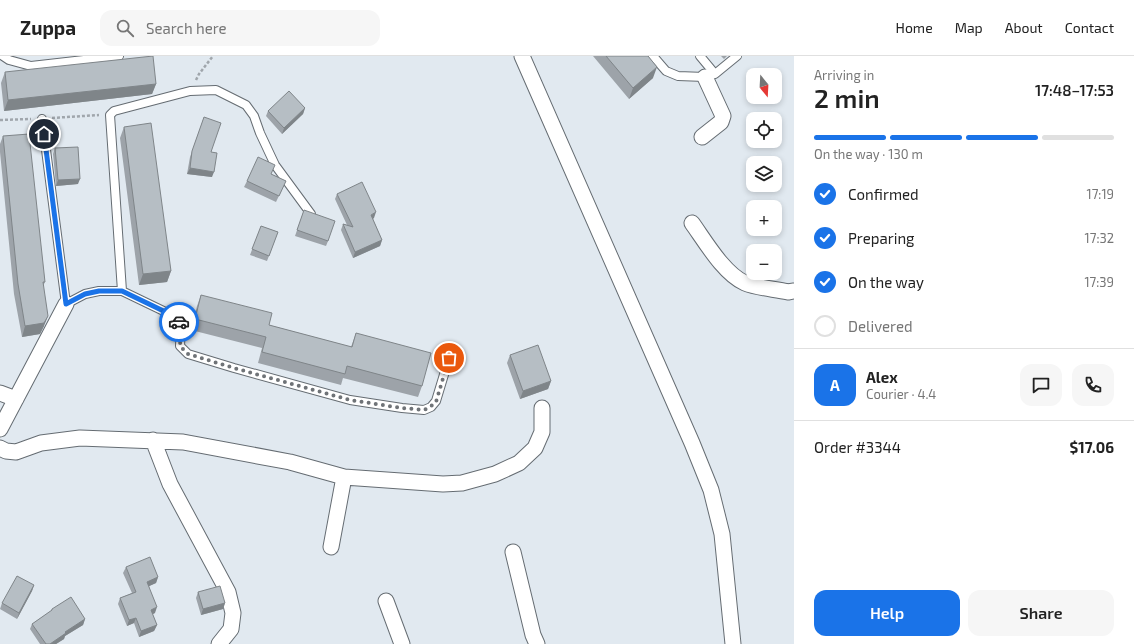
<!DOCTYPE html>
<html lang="en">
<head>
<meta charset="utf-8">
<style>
  :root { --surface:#fff; --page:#f6f6f6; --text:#222; --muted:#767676; --line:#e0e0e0; --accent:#1a73e8 }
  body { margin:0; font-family:"Exo 2",sans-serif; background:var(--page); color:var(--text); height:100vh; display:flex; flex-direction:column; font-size:15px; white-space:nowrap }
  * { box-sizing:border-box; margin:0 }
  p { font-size:13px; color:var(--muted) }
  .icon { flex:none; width:22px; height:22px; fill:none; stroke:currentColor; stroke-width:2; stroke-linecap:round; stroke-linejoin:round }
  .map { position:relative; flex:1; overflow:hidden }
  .drawer { display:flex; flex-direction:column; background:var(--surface); width:340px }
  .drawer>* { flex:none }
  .needle { width:26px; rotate:162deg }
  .fabs { position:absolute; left:746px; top:12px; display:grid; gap:8px }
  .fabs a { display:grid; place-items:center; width:36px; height:36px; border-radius:8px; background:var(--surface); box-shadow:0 2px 6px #0003; font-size:20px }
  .pin { position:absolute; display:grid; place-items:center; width:34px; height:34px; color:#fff; margin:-17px; border:2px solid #fff; border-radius:50%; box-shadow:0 1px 4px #0007 }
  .courier { position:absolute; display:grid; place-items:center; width:40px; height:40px; margin:-20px; border:3px solid #1a73e8; border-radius:50%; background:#fff; color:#222; box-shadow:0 1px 5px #0007 }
  .summary em { font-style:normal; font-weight:600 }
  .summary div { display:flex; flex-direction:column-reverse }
  .summary { display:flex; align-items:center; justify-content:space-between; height:68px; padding:0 20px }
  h1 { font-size:26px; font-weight:600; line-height:30px }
  .bar { display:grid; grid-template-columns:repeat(4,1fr); gap:6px 4px; align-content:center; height:48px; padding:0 20px }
  .bar i { height:5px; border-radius:3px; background:var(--line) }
  .bar .current { background:var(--accent) }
  .bar p { grid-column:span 4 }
  .line { display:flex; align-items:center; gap:10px; padding:0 20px; border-top:1px solid var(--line) }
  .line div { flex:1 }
  .round { display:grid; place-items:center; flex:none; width:42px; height:42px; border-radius:12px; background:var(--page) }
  ol { padding:0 20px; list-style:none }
  li { display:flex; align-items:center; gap:12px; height:44px }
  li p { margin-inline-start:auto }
  li .icon { padding:4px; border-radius:50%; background:var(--accent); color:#fff; stroke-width:4 }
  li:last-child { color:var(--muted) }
  li i { width:22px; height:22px; border:2px solid var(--line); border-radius:50% }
  .primary-button { display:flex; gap:8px; margin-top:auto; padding:8px 20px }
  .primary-button a { flex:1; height:46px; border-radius:12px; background:var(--accent); color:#fff; font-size:16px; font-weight:600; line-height:46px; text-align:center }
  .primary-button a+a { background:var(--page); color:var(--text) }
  header { display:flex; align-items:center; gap:24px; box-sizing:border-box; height:56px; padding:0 20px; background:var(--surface); border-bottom:1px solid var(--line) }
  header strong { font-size:19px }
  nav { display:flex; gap:22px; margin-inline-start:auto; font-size:14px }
  .search { width:280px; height:36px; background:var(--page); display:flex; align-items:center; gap:10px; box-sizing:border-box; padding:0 14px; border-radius:12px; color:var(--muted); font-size:15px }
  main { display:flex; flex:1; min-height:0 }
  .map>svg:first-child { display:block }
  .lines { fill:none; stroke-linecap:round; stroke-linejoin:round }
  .service-casing { stroke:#656c72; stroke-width:10 }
  .minor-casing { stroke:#656c72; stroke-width:17 }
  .path { stroke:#a0a6ac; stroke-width:2.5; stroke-dasharray:3 2; stroke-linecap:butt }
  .service { stroke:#fff; stroke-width:8 }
  .minor { stroke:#fff; stroke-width:15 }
  .wall { fill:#9da3a9 }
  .shaded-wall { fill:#7f8589 }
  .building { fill:#b6bec4; stroke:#7f8589 }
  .done { stroke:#6f7377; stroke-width:4; stroke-dasharray:0 7.2 }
  .route { stroke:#1a73e8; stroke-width:5 }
</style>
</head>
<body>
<header>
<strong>Zuppa</strong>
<div class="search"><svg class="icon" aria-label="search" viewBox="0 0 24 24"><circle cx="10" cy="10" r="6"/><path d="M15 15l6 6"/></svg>Search here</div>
<nav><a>Home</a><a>Map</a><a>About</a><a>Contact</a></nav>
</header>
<main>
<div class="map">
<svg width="794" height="588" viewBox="0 0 794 588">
  <rect width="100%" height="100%" fill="#e1e9f0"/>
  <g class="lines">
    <!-- service casing -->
    <g class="service-casing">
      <path id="service" d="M3 0 9 4 31 10 119 0
        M653 0 666 15 678 20 705 21 715 18 737 0
        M700 0 715 18
        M42 63 66 248 85 238 99 235H122L176 261 181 269 180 290 188 298 234 312 350 344 402 352 424 354 431 351 436 345 449 302
        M122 235 110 59 114 55 190 35 216 34 246 49 254 60 260 77 275 109 311 158"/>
    </g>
    <!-- minor casing -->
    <g class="minor-casing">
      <path id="minor" d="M522 0 692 387 711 434 722 478 733 588
        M702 81 721 66 723 60 705 21
        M692 167C705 185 724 218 745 227 757 232 775 233 788 236L794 235
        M0 337 16 343
        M0 373 66 248
        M153 384 170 428 228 536 233 557 231 573 219 588
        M0 392 6 395 16 396 41 387 80 382 183 386 290 406 344 421 443 428 462 427 495 418 519 407 535 392 542 376V352
        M331 491 344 421
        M513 496 533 579 537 588
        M386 545 402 588"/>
    </g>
    <!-- path -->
    <path class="path" d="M196 24 199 18 213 0
      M52 62 99 59
      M0 64 31 63"/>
    <!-- service -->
    <use href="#service" class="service"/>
    <!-- minor -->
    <use href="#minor" class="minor"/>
  </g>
  <!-- wall -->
  <path class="wall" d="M593 0H648L653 22 629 43Z
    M721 0H727L724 3Z
    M5 16 156 28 152 38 4 55 1 27Z
    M305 52 303 58 282 78 266 60 268 55Z
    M204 61 211 96 212 121 187 118 190 101Z
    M124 71 171 215 167 226 139 229 120 82Z
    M3 80 45 226 43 230 44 270 40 278 22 281 14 238 0 96V88Z
    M55 92 78 128 56 130 53 98Z
    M271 118 286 125 276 146 244 131 247 125Z
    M337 138 374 162 373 163 382 184 380 190 353 202 341 174 343 168 347 169 335 143Z
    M304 154 328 185 326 190 295 180Z
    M261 170 278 176 267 205 250 199Z
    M201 239 269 269 351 291 356 277 422 330 418 341 343 322 341 329 258 307 262 292 191 274 197 250Z
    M510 299 551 325 548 333 520 343 507 307Z
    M126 511 158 521 156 527 149 530 155 557 152 558 157 569 154 575 139 581 134 567 127 570 118 548 120 542 132 537 123 517Z
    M34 529 32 535 17 563 0 553 2 547Z
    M198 536 225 547 223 553 201 559 196 542Z
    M52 553 85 563 83 569 65 580 64 583 56 588H40L30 573 32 568 51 555Z"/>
  <!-- shaded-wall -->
  <path class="shaded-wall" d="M657 11 653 22 629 43 633 32Z
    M156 28 152 38 4 55 8 44Z
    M305 52 303 58 282 78 284 72Z
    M190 112 214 116 212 121 187 118Z
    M80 123 78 128 56 130 58 124Z
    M376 156 374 162 369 164 371 159Z
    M382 184 380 190 353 202 355 196Z
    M171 215 167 226 139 229 143 218Z
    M48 260 44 270 40 278 22 281 25 270Z
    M551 325 548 333 520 343 523 335Z
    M158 521 156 527 145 532 147 526Z
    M34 529 32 535 17 563 19 557Z
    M225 547 223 553 201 559 203 553Z
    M157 551 155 557 149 560 151 554Z
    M136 562 134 567 127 570 129 564Z
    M85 563 83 569 65 580 64 583 56 588H50L65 576Z
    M157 569 154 575 139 581 141 575Z"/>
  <!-- building -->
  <path class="building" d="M153 0 156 28 8 44 5 16Z
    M606 0H648L657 11 633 32Z
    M289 35 305 52 284 72 268 55Z
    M204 61 221 67 211 96 217 97 214 116 190 112 192 95Z
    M151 67 171 215 143 218 124 71Z
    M29 78 45 226H43L48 260 44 267 25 270 18 228 3 80Z
    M78 91 80 123 58 124 55 92Z
    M258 101 275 109 271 118 286 125 279 140 247 125Z
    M362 126 376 156 371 159 382 184 355 196 343 168 353 171 337 138Z
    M304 154 335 165 328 185 297 174Z
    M261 170 278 176 269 200 252 193Z
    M201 239 272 257 269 269 352 291 356 277 431 297 422 330 347 310 345 318 262 296 266 281 195 263Z
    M538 289 551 325 523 335 510 299Z
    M150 501 158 521 147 526 157 551 151 554 157 569 141 575 136 562 129 564 120 542 136 536 126 511Z
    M17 520 34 529 19 557 2 547Z
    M220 530 225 547 203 553 198 536Z
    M71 541 85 563 65 576 66 577 50 588H46L32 568 52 554V553Z"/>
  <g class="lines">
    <!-- done -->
    <path class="done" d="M179 266 181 269 180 290 188 298 234 312 350 344 402 352 424 354 430 351 436 346 449 302"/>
    <!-- route -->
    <path class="route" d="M44 78 66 248 85 238 99 235H122L176 261 179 266"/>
  </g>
</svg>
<div class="fabs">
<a><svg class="needle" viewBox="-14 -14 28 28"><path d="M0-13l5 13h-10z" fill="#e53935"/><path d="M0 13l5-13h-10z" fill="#767676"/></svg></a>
<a><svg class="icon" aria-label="locate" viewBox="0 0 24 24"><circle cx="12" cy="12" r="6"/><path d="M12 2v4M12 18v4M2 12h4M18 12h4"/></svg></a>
<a><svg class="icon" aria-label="layers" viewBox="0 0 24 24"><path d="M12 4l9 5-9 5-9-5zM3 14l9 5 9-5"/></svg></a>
<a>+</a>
<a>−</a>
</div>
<div class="pin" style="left:449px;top:302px;background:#ea580c"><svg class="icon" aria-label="bag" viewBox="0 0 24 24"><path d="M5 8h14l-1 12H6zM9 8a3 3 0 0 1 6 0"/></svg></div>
<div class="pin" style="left:44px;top:78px;background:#1f2937"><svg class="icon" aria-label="home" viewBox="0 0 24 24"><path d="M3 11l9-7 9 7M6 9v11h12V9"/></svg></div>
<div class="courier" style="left:179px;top:266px"><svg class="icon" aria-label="car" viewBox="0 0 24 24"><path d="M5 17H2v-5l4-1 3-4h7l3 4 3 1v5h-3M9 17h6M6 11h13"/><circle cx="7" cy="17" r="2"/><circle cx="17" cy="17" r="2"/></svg></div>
</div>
<section class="drawer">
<div class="summary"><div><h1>2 min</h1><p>Arriving in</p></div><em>17:48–17:53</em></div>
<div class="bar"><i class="current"></i><i class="current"></i><i class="current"></i><i></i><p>On the way · 130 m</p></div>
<ol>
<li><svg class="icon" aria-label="check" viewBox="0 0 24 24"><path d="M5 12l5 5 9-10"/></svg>Confirmed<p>17:19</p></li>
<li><svg class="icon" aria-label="check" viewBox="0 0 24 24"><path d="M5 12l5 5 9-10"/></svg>Preparing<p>17:32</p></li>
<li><svg class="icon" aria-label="check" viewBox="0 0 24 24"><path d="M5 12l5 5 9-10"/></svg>On the way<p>17:39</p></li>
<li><i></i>Delivered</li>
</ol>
<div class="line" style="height:72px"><b class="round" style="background:var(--accent);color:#fff">A</b><div><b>Alex</b><p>Courier · 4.4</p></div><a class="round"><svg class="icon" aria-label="chat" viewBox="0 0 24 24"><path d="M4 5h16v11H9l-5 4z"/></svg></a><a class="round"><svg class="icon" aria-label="phone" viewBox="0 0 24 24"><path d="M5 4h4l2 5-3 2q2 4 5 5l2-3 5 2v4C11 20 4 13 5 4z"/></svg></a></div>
<div class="line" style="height:52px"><div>Order #3344</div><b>$17.06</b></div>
<div class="primary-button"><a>Help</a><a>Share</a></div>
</section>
</main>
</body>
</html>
